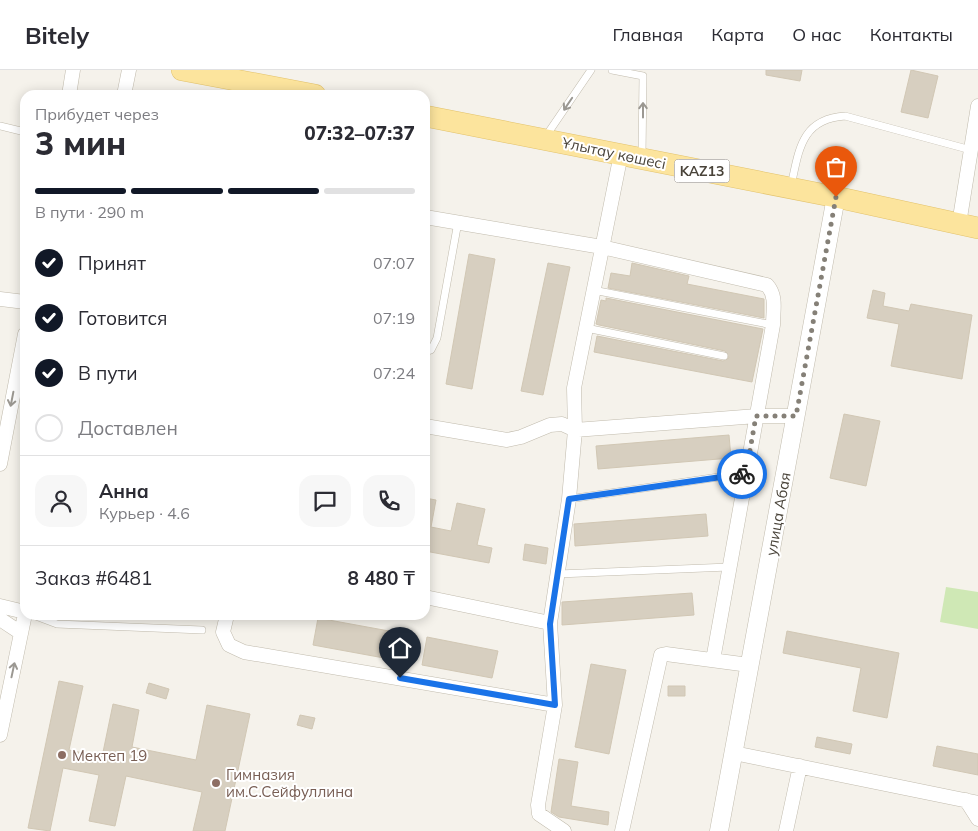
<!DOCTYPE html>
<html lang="ru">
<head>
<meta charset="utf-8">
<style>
  :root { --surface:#fff; --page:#f7f7f7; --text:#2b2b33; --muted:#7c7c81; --line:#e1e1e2; --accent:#111827 }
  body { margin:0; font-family:Mulish,sans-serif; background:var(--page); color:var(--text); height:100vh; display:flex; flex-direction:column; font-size:19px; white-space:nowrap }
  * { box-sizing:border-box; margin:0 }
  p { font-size:16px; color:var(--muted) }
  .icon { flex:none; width:28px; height:28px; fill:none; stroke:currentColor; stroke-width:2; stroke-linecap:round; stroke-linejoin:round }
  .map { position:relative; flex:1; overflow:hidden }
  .sheet { position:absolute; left:20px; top:20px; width:410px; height:530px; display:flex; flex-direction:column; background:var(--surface); border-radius:15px; box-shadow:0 2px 12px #0003 }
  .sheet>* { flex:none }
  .pin { position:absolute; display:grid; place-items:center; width:42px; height:42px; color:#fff; margin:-51px -21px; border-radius:50% 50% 50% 0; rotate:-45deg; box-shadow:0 0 5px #0007 }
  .pin .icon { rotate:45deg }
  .courier { position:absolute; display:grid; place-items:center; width:50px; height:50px; margin:-25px; border:4px solid #1a73e8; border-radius:50%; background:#fff; color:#222; box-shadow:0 1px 6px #0007 }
  .summary em { font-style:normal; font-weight:800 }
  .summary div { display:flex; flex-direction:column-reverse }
  .summary { display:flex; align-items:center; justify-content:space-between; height:85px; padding:0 15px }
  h1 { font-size:32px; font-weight:800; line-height:38px }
  .bar { display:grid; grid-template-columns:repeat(4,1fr); gap:8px 5px; align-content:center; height:60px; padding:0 15px }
  .bar i { height:6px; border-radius:4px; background:var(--line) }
  .bar .current { background:var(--accent) }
  .bar p { grid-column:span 4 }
  .line { display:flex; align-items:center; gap:12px; padding:0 15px; border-top:1px solid var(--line) }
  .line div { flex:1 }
  .round { display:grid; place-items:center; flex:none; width:52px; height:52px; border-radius:15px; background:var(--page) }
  ol { padding:0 15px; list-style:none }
  li { display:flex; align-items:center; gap:15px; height:55px }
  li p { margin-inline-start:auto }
  li .icon { padding:5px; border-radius:50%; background:var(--accent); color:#fff; stroke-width:4 }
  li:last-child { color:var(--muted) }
  li i { width:28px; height:28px; border:2px solid var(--line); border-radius:50% }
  header { display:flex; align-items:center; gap:30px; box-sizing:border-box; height:70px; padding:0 25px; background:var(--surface); border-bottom:1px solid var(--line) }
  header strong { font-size:24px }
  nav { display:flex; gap:28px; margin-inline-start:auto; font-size:18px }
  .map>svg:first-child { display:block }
  .green { fill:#cfe8b5 }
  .building { fill:#d7cfc0; stroke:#d1c7b4 }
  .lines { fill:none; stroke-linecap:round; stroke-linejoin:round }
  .service-casing { stroke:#c1bbad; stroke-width:8 }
  .minor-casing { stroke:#c1bbad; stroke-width:15 }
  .tertiary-casing { stroke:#c1bbad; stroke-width:19 }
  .primary-casing { stroke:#e2c26c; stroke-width:22 }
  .service { stroke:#fff; stroke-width:7 }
  .minor { stroke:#fff; stroke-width:14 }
  .tertiary { stroke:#fff; stroke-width:18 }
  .primary { stroke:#fce49d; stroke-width:21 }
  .oneway { stroke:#9b9892 }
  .done { stroke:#858077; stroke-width:5; stroke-dasharray:0 9 }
  .route { stroke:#1a73e8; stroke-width:6 }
  .education-dot { fill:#8d6e63; stroke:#fff; stroke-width:2 }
  .labels { text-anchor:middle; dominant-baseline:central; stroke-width:4; stroke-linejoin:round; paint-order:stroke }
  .shield { fill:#fff; stroke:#807b74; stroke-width:1 }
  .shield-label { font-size:14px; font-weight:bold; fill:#494339 }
  .street-label { font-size:15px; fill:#494339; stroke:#fff }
  .education-label { font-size:15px; fill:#785e54; stroke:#fff; text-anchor:start }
</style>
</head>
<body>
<header>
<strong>Bitely</strong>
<nav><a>Главная</a><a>Карта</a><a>О нас</a><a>Контакты</a></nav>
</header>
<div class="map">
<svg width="978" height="761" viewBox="0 0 978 761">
  <rect width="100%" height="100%" fill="#f5f2eb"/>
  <!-- green -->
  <path class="green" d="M946 517 978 522V559L940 552Z"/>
  <!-- building -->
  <path class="building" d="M766 0H802L800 11 766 5Z
    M911 0 938 6 928 48 901 42Z
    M469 184 495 189 472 319 446 314Z
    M548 193 570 197 543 325 521 321Z
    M632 193 689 206 687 214 764 229V248L608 218 611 203 630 206Z
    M873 220 885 223 883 236 909 241 911 234 972 245 962 309 891 296 899 254 867 248Z
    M606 228 763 259 752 312 594 282 597 266 723 291 729 288 725 281 599 255 596 254 601 230 606 231Z
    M844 344 880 351 866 416 830 408Z
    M729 365 731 388 598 399 596 376Z
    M425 428 436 430 431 457 451 461 457 433 485 439 477 475 492 478 489 493 425 481Z
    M706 444 708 466 575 476 574 454Z
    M525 474 548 478 546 494 523 490Z
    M692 523 694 545 562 555V532Z
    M318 548 389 561 384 588 313 575Z
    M787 561 899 583 887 648 853 641 861 598 783 583Z
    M427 567 498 581 492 608 422 595Z
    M591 594 626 600 609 684 575 677Z
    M59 611 83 616 69 680 102 687 113 634 139 640 132 677 196 690 207 635 250 644 225 761H193L202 722 126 706 115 756 89 751 99 705 63 698 50 761 28 758Z
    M149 613 169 619 166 629 146 623Z
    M668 616H685V626H668Z
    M300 645 315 648 312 659 297 655Z
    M817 667 852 674 850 684 815 677Z
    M937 676 978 684V705L933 696Z
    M559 689 578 692 571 736 609 742 608 755 559 747 551 742Z"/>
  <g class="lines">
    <!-- service casing -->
    <g class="service-casing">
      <path id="service" d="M612 0 643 6 642 86
        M0 56 25 62
        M546 66 591 0
        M791 116C799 80 801 49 845 46L971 80
        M593 220 773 255
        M586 258 724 286
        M425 282 431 280 437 268 458 152
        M569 429 746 403
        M558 504 729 497
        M33 545 57 554 202 560"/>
    </g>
    <!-- minor casing -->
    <g class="minor-casing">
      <path id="minor" d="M69 25 73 0
        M124 25 129 0
        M621 84 574 318 575 360 757 346H796
        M425 147 602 177 767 215C777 226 773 240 773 255L713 590
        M959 154 978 36
        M0 229 25 232
        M425 356 507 370 521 367 550 355 562 354 575 360 569 429 550 553
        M0 394 25 264
        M425 527 550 553 555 635 538 735 539 744 564 761
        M0 536 25 542
        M227 545 223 562 229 575 244 582 555 635
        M0 549 21 563
        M0 665 25 544
        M734 683 978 733
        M966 730 978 749
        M622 761 661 585 666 584 749 595
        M786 761 800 696"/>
    </g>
    <!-- tertiary casing -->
    <g class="tertiary-casing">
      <path id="tertiary" d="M719 761 836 127"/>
    </g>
    <!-- primary casing -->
    <g class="primary-casing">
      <path id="primary" d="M182 0 315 25
        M425 46 836 127 978 158"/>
    </g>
    <!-- service -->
    <use href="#service" class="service"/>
    <!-- minor -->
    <use href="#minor" class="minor"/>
    <!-- tertiary -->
    <use href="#tertiary" class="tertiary"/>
    <!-- primary -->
    <use href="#primary" class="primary"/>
  </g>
  <!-- one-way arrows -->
  <defs><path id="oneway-shaft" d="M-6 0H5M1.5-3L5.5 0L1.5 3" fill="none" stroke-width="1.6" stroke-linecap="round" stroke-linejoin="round" transform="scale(1.25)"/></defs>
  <g class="oneway">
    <use href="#oneway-shaft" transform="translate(568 34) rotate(124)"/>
    <use href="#oneway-shaft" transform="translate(643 40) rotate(-90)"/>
    <use href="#oneway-shaft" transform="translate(12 329) rotate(101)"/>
    <use href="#oneway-shaft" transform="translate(13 600) rotate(-78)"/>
  </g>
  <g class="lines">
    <!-- done -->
    <path class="done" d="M742 404 746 403 756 346H796L836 127"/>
    <!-- route -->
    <path class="route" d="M400 608 555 635 550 554 569 429 742 404"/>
  </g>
  <!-- markers -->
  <g class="education-dot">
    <circle cx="62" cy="685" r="5"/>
    <circle cx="216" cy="713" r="5"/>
  </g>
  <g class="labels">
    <!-- shield labels -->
    <rect class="shield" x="674.5" y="89.5" width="55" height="23" rx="4"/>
    <g class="shield-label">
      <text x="702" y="101">KAZ13</text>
    </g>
    <!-- street labels -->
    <g class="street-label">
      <text transform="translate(614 83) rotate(12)">Ұлытау көшесі</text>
      <text transform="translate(778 444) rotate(-80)">улица Абая</text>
    </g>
    <!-- education labels -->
    <g class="education-label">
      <text x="72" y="685">Мектеп 19</text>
      <text x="226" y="704">Гимназия<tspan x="226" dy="17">им.С.Сейфуллина</tspan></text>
    </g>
  </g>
</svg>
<div class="pin" style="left:836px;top:127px;background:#ea580c"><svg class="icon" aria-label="bag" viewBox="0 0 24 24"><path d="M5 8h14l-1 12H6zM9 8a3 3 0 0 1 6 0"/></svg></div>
<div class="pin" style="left:400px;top:608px;background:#1f2937"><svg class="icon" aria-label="home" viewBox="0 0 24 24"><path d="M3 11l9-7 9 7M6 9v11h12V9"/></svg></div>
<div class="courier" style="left:742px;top:404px"><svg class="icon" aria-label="bike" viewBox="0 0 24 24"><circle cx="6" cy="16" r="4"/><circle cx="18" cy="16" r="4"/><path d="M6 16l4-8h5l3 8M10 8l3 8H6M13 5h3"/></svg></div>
<section class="sheet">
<div class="summary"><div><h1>3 мин</h1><p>Прибудет через</p></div><em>07:32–07:37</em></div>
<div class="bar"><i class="current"></i><i class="current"></i><i class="current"></i><i></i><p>В пути · 290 m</p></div>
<ol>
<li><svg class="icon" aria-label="check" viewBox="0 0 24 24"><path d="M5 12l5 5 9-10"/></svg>Принят<p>07:07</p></li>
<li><svg class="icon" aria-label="check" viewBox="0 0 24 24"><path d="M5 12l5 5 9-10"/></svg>Готовится<p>07:19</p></li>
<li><svg class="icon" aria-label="check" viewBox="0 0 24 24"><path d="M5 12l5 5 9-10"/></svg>В пути<p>07:24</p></li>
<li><i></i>Доставлен</li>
</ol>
<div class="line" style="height:90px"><a class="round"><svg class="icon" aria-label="person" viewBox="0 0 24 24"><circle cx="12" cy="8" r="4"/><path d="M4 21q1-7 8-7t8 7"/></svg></a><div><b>Анна</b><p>Курьер · 4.6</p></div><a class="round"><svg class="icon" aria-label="chat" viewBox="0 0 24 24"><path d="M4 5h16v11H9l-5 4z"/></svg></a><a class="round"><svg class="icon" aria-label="phone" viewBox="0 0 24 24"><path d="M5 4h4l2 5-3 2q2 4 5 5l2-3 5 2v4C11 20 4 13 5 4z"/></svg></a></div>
<div class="line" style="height:65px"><div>Заказ #6481</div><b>8 480 ₸</b></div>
</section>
</div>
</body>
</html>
